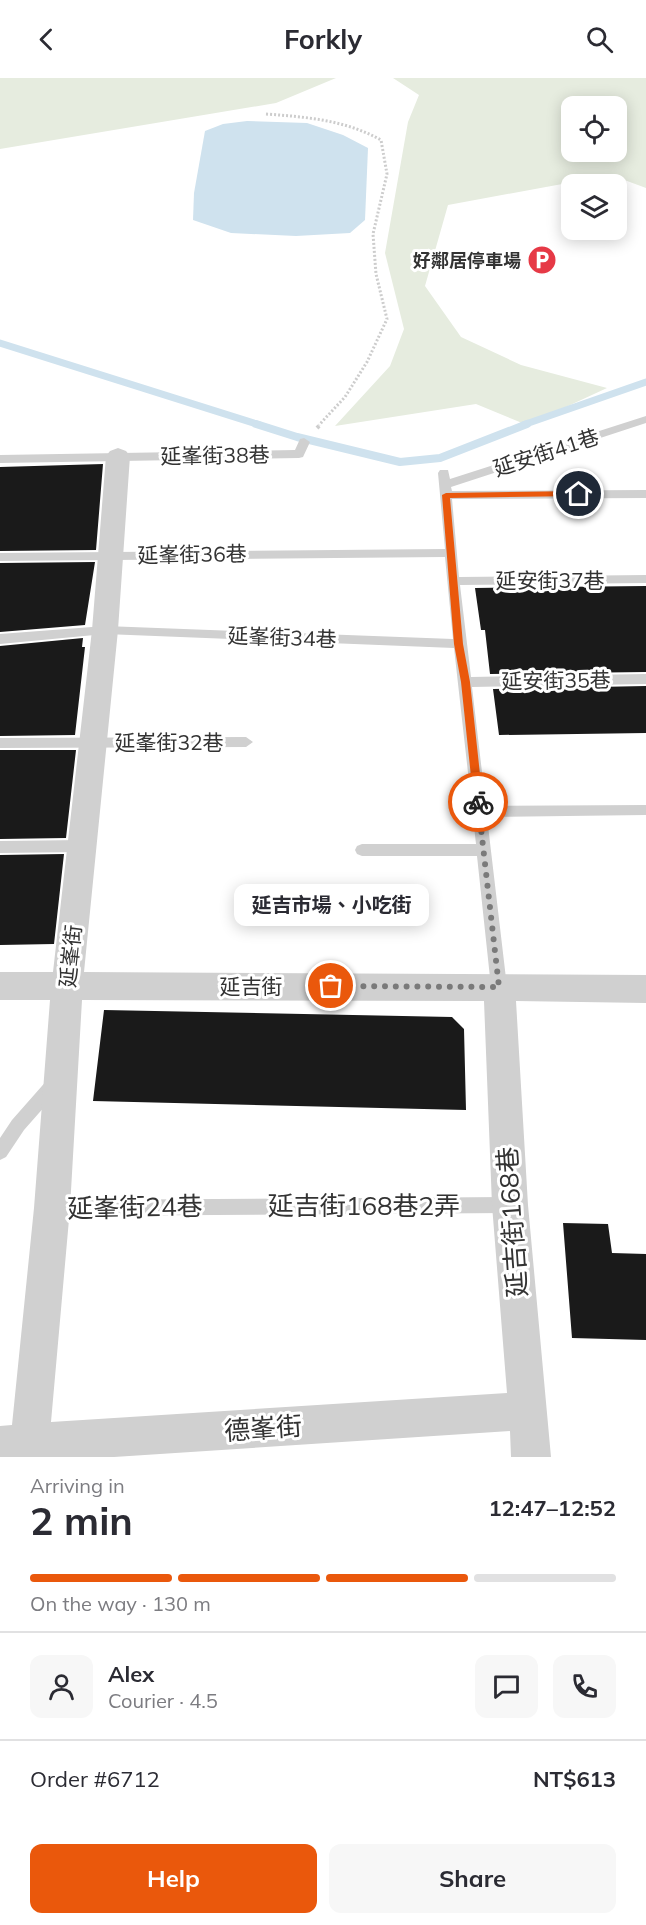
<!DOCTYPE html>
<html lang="en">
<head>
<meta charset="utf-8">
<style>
  :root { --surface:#fff; --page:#f7f7f7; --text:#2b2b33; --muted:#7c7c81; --line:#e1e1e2; --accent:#ea580c }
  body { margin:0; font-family:Mulish,"Noto Sans TC",sans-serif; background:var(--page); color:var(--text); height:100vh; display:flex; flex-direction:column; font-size:22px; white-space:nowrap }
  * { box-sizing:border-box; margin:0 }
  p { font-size:20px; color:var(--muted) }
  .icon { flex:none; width:33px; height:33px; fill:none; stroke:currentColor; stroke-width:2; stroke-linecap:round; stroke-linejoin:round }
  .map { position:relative; height:1379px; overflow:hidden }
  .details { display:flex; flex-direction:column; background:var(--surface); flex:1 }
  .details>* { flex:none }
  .controls { position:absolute; left:561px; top:18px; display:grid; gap:12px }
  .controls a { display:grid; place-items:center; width:66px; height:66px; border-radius:12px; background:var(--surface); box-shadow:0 3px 15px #0003; font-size:30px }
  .pin { position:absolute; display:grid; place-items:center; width:51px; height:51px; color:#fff; margin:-26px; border:3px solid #fff; border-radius:50%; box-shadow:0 2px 6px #0007 }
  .courier { position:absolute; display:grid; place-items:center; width:60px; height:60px; margin:-30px; border:4px solid #ea580c; border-radius:50%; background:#fff; color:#222; box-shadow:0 2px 8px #0007 }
  .bubble { position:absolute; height:42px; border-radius:12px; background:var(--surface); box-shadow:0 3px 15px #0003; font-size:20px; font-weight:700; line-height:42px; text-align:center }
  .summary em { font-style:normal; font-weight:700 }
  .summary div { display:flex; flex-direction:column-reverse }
  .summary { display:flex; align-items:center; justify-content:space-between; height:102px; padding:0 30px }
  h1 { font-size:39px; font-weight:700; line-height:45px }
  .bar { display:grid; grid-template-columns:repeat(4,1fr); gap:9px 6px; align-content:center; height:72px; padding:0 30px }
  .bar i { height:8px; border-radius:4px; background:var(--line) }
  .bar .current { background:var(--accent) }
  .bar p { grid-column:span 4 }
  .line { display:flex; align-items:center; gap:15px; padding:0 30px; border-top:2px solid var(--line) }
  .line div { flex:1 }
  .round { display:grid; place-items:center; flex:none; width:63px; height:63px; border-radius:12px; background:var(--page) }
  .primary-button { display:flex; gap:12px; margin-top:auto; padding:12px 30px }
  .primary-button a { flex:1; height:69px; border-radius:12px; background:var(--accent); color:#fff; font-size:24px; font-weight:700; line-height:69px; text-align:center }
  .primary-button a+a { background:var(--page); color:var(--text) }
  header { display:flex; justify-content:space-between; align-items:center; height:78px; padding:0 30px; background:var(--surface); font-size:27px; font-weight:700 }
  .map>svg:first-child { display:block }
  .green { fill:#e6ecdf; fill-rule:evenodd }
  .water { fill:#cfe2ee }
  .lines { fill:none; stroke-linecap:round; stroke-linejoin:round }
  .stream-far1 { stroke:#cfe2ee; stroke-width:7 }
  .stream { stroke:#cfe2ee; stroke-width:8 }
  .building { fill:#1a1a1a }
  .path-far1 { stroke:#cdcdcd; stroke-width:3; stroke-dasharray:2 2; stroke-linecap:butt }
  .path { stroke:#cdcdcd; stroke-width:4; stroke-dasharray:3 3; stroke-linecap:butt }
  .lane { fill:#d0d0d0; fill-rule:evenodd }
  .street { fill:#d0d0d0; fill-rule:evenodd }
  .route { fill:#ea580c }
  .done { stroke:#7a7a7a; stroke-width:6; stroke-dasharray:0 10.8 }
  .labels { text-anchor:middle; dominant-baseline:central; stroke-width:6; stroke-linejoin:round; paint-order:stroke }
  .far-poi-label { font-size:18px; font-weight:bold; fill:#333; stroke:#fff; text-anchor:end }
  .street-label { font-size:21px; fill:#333; stroke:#fff }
  .near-street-label { font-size:26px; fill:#333; stroke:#fff }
</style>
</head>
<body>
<header><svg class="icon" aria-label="back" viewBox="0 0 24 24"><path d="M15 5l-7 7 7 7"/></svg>Forkly<svg class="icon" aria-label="search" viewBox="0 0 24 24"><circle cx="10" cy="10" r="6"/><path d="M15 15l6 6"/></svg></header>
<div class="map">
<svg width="646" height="1379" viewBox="0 0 646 1379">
  <rect width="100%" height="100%" fill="#fff"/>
  <!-- green -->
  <path class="green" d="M0 0H336L276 25 0 71Z
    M393 0H646V110L611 97 448 127 425 208 461 259 521 287 607 310 527 347 476 326 335 348 390 288 404 251 385 175 408 44 419 17ZM572 28H616V74H572Z"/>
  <!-- water -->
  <path class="water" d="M247 43 307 45 343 57 368 70 365 142 350 155 296 158 231 155 193 142 194 115 205 53 223 46Z"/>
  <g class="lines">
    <!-- stream-far1 -->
    <path class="stream-far1" d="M0 265 260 347
      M523 347 646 304"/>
    <!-- stream -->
    <path class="stream" d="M256 346 297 359 400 384 440 380 527 346"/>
  </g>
  <!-- building -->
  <path class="building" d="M103 386 96 472 0 473V389Z
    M95 484 85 547 0 554V485Z
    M646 508V594L490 596 485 552H481L475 510Z
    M83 560 82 569H85L75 657 0 658V568Z
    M646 608V655L499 657 493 611Z
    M0 672H76L66 760 0 761Z
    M64 776 54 866 0 867V777Z
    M104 932 452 939 464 951 466 1032 93 1023Z
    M563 1145 608 1146 612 1175 646 1176V1262L572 1260Z"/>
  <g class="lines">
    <!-- path-far1 -->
    <path class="path-far1" d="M266 36C307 39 345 42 381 62L387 96 373 156 376 196 387 241 367 284 345 319 319 347"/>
    <!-- path -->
    <path class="path" d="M317 350 321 346"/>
    <!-- lane -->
    <path class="lane" d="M646 338V345L451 409 452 413 646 412V420L452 421 459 499 646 497V505L460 507 471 599 646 596V606L472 609 486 728 646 727V737L487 739 507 909 504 914 499 916 494 914 491 909 477 778H362L357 776 355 772 357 768 362 766H476L454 570 105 556 0 566V556L105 548 453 561 445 479 0 483V475L445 471 438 395 440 392H448L450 401Z
      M304 360 310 364 303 379 299 380 0 385V377L295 372 300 361Z
      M246 659 253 664 246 669 0 670V660Z
      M81 762 86 764 88 768 86 772 81 774 0 775V763Z
      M55 998 61 1000 63 1005 61 1010 24 1052 6 1079 0 1082V1060L12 1042 49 1000Z
      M509 1119 515 1121 517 1127 515 1133 509 1135 54 1138 48 1136 46 1130 48 1124 54 1122Z"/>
    <!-- street -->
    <path class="street" d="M118 370 126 373 130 378 118 552 84 894 646 897V925L516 923 528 1127 551 1379H511L510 1353 114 1379H0V1348L12 1347 34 1130 50 922H0V894H53L92 552 106 378 110 373ZM82 922 484 923 492 1127 507 1315 51 1344 70 1130Z"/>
  </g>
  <!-- route -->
  <path class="route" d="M579 413 582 414V418L450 420 463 566 470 604 483 724 481 727H474L461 604 454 566 442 417 446 415Z"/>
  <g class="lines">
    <!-- done -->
    <path class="done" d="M331 908 499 909 478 724"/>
  </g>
  <!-- icons -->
  <defs>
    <g id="parking-disc" transform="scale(1.5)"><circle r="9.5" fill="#e63946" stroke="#fff"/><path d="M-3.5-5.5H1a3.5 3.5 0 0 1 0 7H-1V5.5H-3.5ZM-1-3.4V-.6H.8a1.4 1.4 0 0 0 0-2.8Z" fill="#fff"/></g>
  </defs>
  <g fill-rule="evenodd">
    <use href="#parking-disc" x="542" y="182"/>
  </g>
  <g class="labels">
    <!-- far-poi labels -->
    <g class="far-poi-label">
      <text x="521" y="182">好鄰居停車場</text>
    </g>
    <!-- street labels -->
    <g class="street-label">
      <text transform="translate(546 374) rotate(-18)">延安街41巷</text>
      <text transform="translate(215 377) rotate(-1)">延峯街38巷</text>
      <text transform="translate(192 476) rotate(-1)">延峯街36巷</text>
      <text x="550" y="502">延安街37巷</text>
      <text transform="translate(282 559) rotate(2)">延峯街34巷</text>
      <text transform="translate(556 602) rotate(-1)">延安街35巷</text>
      <text x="169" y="664">延峯街32巷</text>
      <text transform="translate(70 878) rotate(-84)">延峯街</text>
      <text x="251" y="908">延吉街</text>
    </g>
    <!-- near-street labels -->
    <g class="near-street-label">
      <text x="364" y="1127">延吉街168巷2弄</text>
      <text transform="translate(135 1129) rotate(-1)">延峯街24巷</text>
      <text transform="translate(512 1144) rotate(-94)">延吉街168巷</text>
      <text transform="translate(263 1350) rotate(-4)">德峯街</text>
    </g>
  </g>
</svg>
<div class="controls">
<a><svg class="icon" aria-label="locate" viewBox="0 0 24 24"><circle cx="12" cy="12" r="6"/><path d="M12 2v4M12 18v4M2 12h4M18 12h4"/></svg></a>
<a><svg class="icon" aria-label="layers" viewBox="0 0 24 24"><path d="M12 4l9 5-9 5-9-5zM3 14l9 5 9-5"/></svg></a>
</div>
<div class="pin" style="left:331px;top:908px;background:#ea580c"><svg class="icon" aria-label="bag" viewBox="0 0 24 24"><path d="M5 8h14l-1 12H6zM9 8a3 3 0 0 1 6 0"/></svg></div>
<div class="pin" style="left:579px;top:416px;background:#1f2937"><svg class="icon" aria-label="home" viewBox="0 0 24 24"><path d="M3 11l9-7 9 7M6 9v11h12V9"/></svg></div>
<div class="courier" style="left:478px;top:724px"><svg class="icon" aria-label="bike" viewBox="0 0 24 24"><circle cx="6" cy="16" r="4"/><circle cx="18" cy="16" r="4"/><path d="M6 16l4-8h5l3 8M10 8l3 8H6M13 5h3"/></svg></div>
<div class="bubble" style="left:234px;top:806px;width:195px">延吉市場、小吃街</div>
</div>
<section class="details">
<div class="summary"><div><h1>2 min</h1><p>Arriving in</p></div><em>12:47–12:52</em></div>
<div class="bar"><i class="current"></i><i class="current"></i><i class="current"></i><i></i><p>On the way · 130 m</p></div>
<div class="line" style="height:108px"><a class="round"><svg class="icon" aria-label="person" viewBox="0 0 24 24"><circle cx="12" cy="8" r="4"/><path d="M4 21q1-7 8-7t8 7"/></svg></a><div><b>Alex</b><p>Courier · 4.5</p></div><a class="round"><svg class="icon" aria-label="chat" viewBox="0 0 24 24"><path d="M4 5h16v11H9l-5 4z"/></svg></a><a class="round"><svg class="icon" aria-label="phone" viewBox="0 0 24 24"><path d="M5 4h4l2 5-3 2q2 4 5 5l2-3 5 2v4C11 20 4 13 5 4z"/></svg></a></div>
<div class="line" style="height:78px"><div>Order #6712</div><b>NT$613</b></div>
<div class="primary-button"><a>Help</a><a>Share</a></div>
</section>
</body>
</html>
